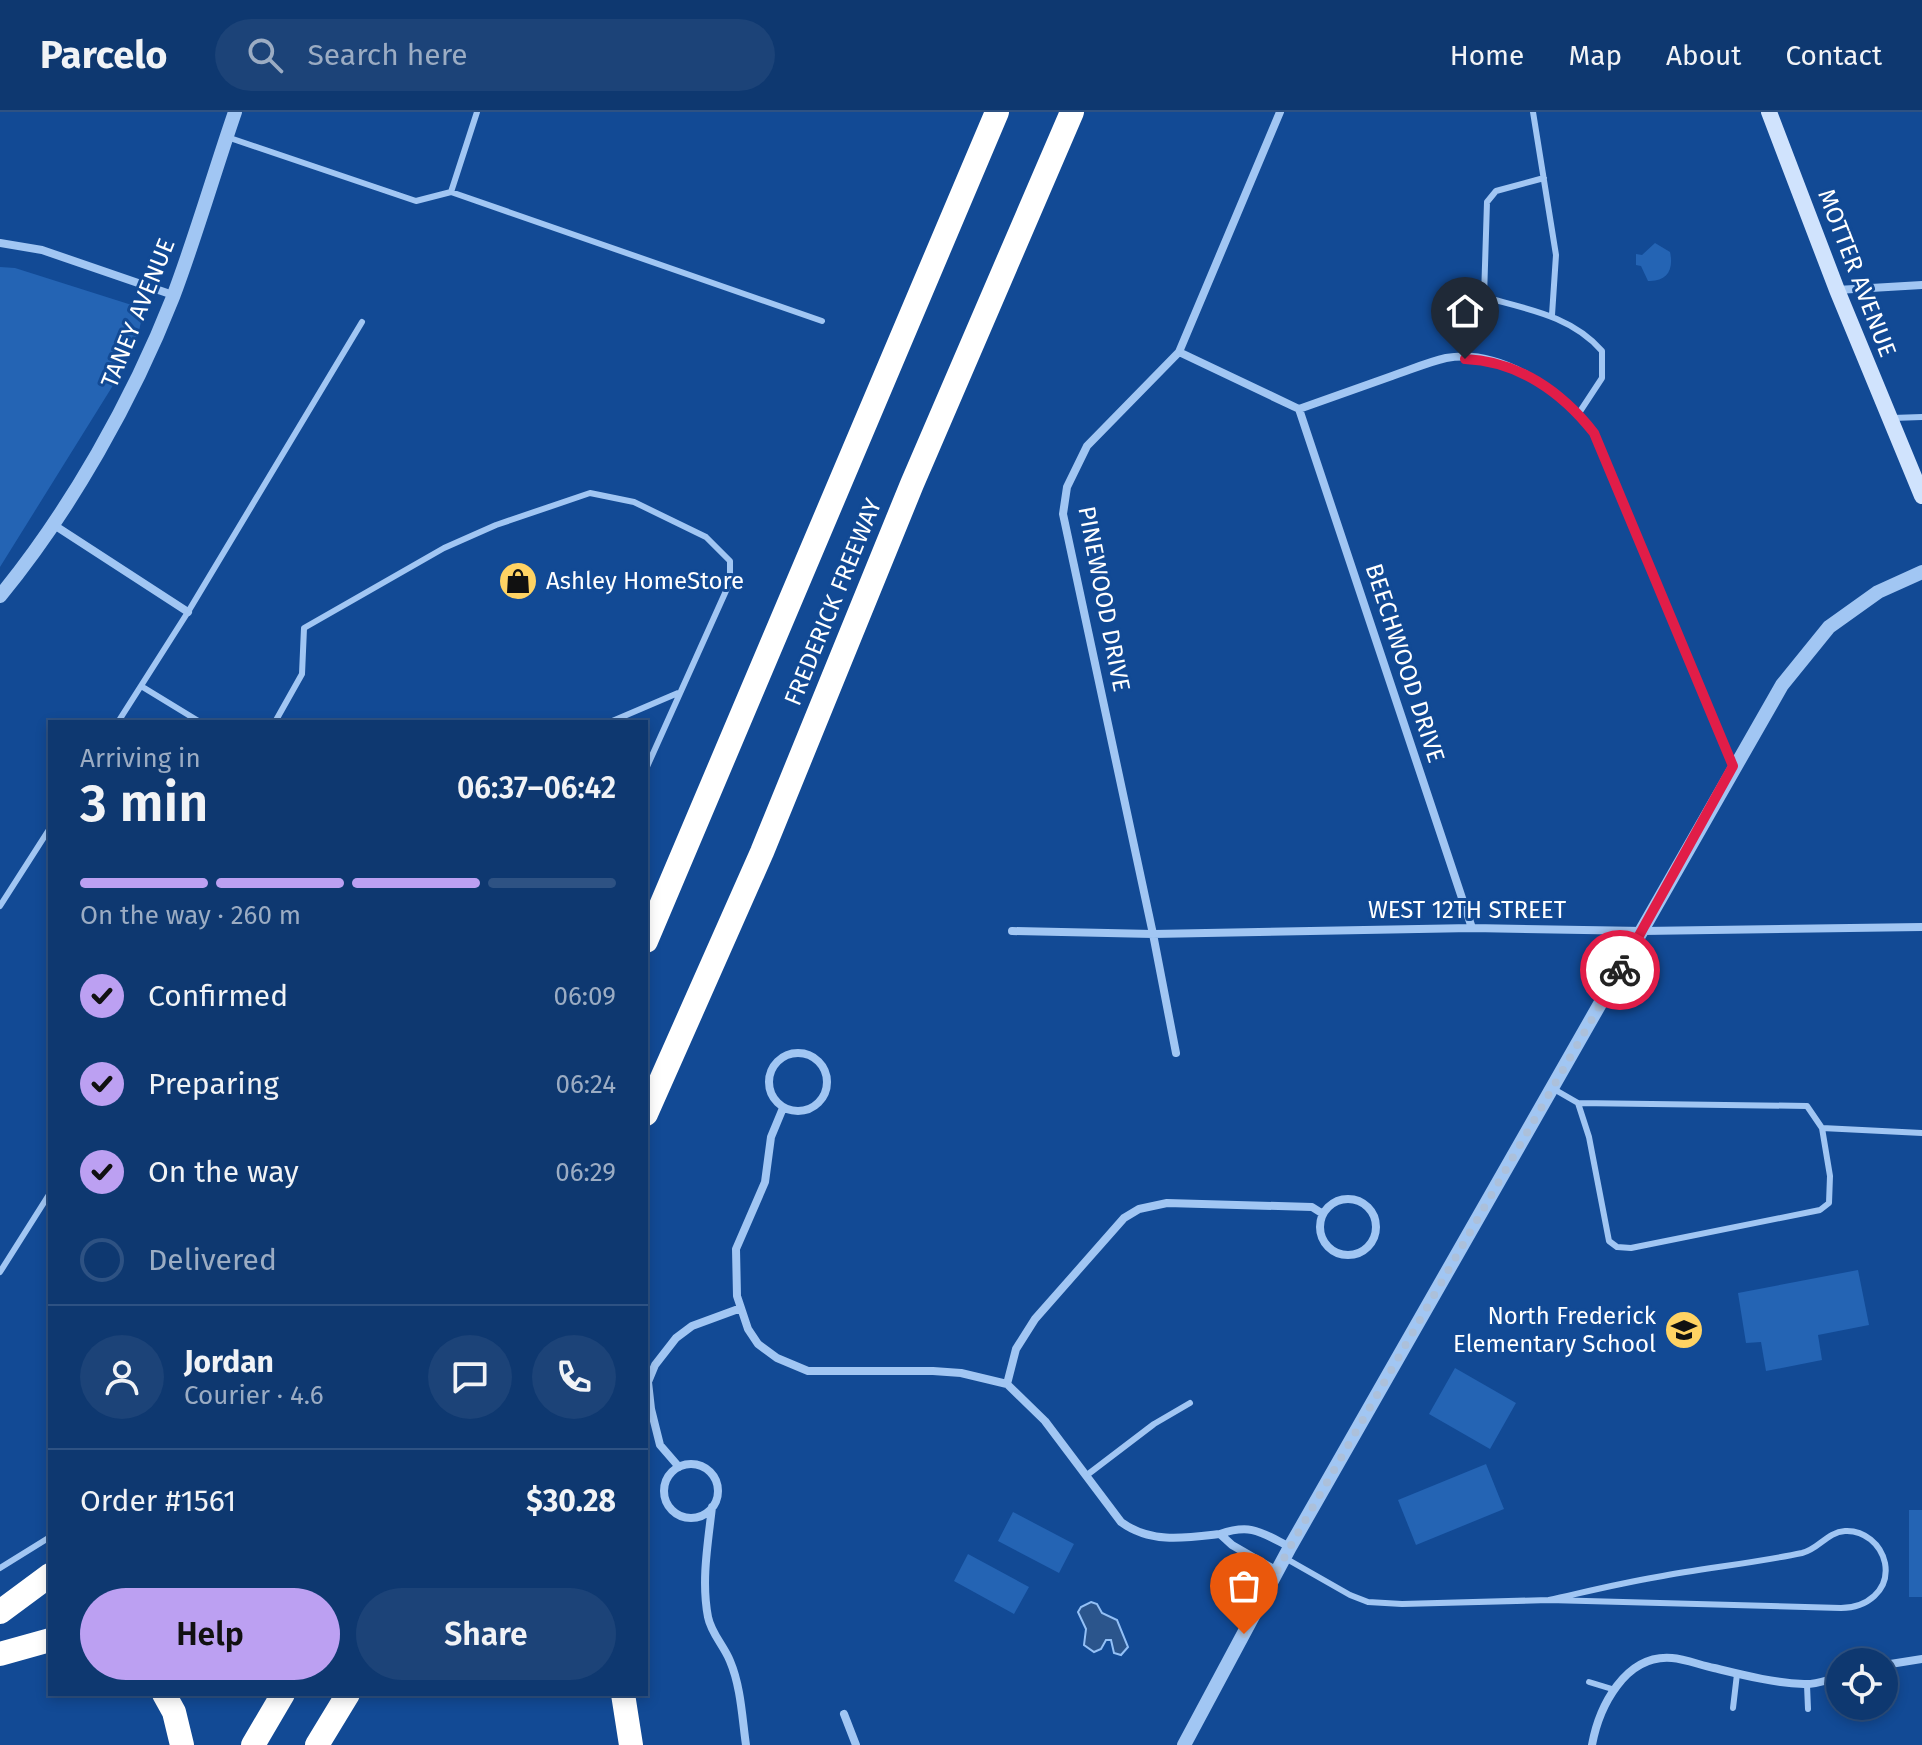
<!DOCTYPE html>
<html lang="en">
<head>
<meta charset="utf-8">
<style>
  :root { --surface:#0e3870; --page:#1c4378; --text:#f1f3f6; --muted:#9bacc3; --line:#2e5283; --accent:#bca0f2 }
  body { margin:0; font-family:"Fira Sans",sans-serif; background:var(--page); color:var(--text); height:100vh; display:flex; flex-direction:column; font-size:30px; white-space:nowrap }
  * { box-sizing:border-box; margin:0 }
  p { font-size:26px; color:var(--muted) }
  .icon { flex:none; width:44px; height:44px; fill:none; stroke:currentColor; stroke-width:2; stroke-linecap:round; stroke-linejoin:round }
  .map { position:relative; flex:1; overflow:hidden }
  .sheet { position:absolute; left:48px; top:608px; width:600px; height:976px; display:flex; flex-direction:column; background:var(--surface); border-radius:0px; box-shadow:0 4px 12px #0003,0 0 0 2px var(--line) }
  .sheet>* { flex:none }
  .tools { position:absolute; left:1826px; top:1536px; display:grid; gap:16px }
  .tools a { display:grid; place-items:center; width:72px; height:72px; border-radius:50%; background:var(--surface); box-shadow:0 4px 12px #0003,0 0 0 2px var(--line); font-size:40px }
  .pin { position:absolute; display:grid; place-items:center; width:68px; height:68px; color:#fff; margin:-82px -34px; border-radius:50% 50% 50% 0; rotate:-45deg; box-shadow:0 0 8px #0007 }
  .pin .icon { rotate:45deg }
  .courier { position:absolute; display:grid; place-items:center; width:80px; height:80px; margin:-40px; border:6px solid #e11d48; border-radius:50%; background:#fff; color:#222; box-shadow:0 2px 10px #0007 }
  .head em { font-style:normal; font-weight:600 }
  .head div { display:flex; flex-direction:column-reverse }
  .head { display:flex; align-items:center; justify-content:space-between; height:136px; padding:0 32px }
  h1 { font-size:52px; font-weight:600; line-height:60px }
  .bar { display:grid; grid-template-columns:repeat(4,1fr); gap:12px 8px; align-content:center; height:96px; padding:0 32px }
  .bar i { height:10px; border-radius:6px; background:var(--line) }
  .bar .selected { background:var(--accent) }
  .bar p { grid-column:span 4 }
  .line { display:flex; align-items:center; gap:20px; padding:0 32px; border-top:2px solid var(--line) }
  .line div { flex:1 }
  .round { display:grid; place-items:center; flex:none; width:84px; height:84px; border-radius:42px; background:var(--page) }
  ol { padding:0 32px; list-style:none }
  li { display:flex; align-items:center; gap:24px; height:88px }
  li p { margin-inline-start:auto }
  li .icon { padding:8px; border-radius:50%; background:var(--accent); color:#111; stroke-width:4 }
  li:last-child { color:var(--muted) }
  li i { width:44px; height:44px; border:4px solid var(--line); border-radius:50% }
  .primary-button { display:flex; gap:16px; margin-top:auto; padding:16px 32px }
  .primary-button a { flex:1; height:92px; border-radius:48px; background:var(--accent); color:#111; font-size:32px; font-weight:600; line-height:92px; text-align:center }
  .primary-button a+a { background:var(--page); color:var(--text) }
  header { display:flex; align-items:center; gap:48px; box-sizing:border-box; height:112px; padding:0 40px; background:var(--surface); border-bottom:2px solid var(--line) }
  header strong { font-size:38px }
  nav { display:flex; gap:44px; margin-inline-start:auto; font-size:28px }
  .search { width:560px; height:72px; background:var(--page); display:flex; align-items:center; gap:20px; box-sizing:border-box; padding:0 28px; border-radius:44px; color:var(--muted); font-size:30px }
  .map>svg:first-child { display:block }
  .green { fill:#2464b4 }
  .water { fill:#2b558c; stroke:#93c0f6; stroke-width:2 }
  .lines { fill:none; stroke-linecap:round; stroke-linejoin:round }
  .service { stroke:#a1c6f3; stroke-width:6 }
  .minor { stroke:#a1c6f3; stroke-width:8 }
  .tertiary { stroke:#a1c6f3; stroke-width:14 }
  .secondary { stroke:#d0e3fd; stroke-width:16 }
  .motorway { stroke:#fff; stroke-width:24 }
  .done { stroke:#acc0da; stroke-width:8; stroke-dasharray:0 14.4 }
  .route { stroke:#e11d48; stroke-width:10 }
  .labels { text-anchor:middle; dominant-baseline:central; stroke-width:6; stroke-linejoin:round; paint-order:stroke }
  .street-label { font-size:24px; fill:#fff; stroke:#124a95 }
  .poi-label { font-size:24px; fill:#fff; stroke:#124a95; text-anchor:start }
</style>
</head>
<body>
<header>
<strong>Parcelo</strong>
<div class="search"><svg class="icon" aria-label="search" viewBox="0 0 24 24"><circle cx="10" cy="10" r="6"/><path d="M15 15l6 6"/></svg>Search here</div>
<nav><a>Home</a><a>Map</a><a>About</a><a>Contact</a></nav>
</header>
<div class="map">
<svg width="1922" height="1633" viewBox="0 0 1922 1633">
  <rect width="100%" height="100%" fill="#124a95"/>
  <!-- green -->
  <path class="green" d="M1655 131 1670 140C1674 158 1667 170 1648 169L1641 154 1636 153V142L1642 143Z
    M0 155 15 156 138 195 142 205 139 219 112 275 0 455Z
    M1858 1158 1869 1213 1818 1223 1822 1248 1766 1259 1761 1230 1746 1231 1738 1181Z
    M1455 1256 1516 1291 1490 1337 1429 1302Z
    M1486 1352 1504 1397 1416 1433 1398 1388Z
    M1909 1398H1922V1485H1909Z
    M1013 1400 1074 1432 1059 1461 998 1429Z
    M968 1442 1029 1475 1014 1502 954 1469Z"/>
  <!-- water -->
  <path class="water" d="M1091 1490 1097 1492 1102 1501 1117 1508 1128 1535 1121 1543 1114 1541 1111 1528H1106L1101 1537 1094 1540 1084 1533 1086 1517 1078 1500 1081 1495Z"/>
  <g class="lines">
    <!-- service -->
    <path class="service" d="M1533 0 1556 143 1552 203
      M227 25 416 89 451 80 822 209
      M1544 66 1496 79 1487 90 1484 185C1527 197 1572 204 1602 239V266L1579 301
      M451 80 477 0
      M1892 306 1922 305
      M141 574 200 610
      M118 610 188 500 362 210
      M275 610 302 562 304 516 444 436 496 413 590 381 634 390 706 425 730 449V470L646 657
      M610 610 678 581
      M0 794 50 716
      M1552 976 1578 991 1807 994 1822 1016 1922 1021
      M1578 991 1589 1025 1609 1129 1617 1135 1631 1136 1820 1098 1829 1091 1830 1064 1822 1016
      M0 1160 50 1081
      M1087 1363 1154 1312 1190 1291
      M1285 1446 1350 1483 1368 1490 1402 1492 1549 1488 1841 1496C1866 1496 1890 1479 1885 1451 1881 1432 1864 1418 1845 1419 1827 1420 1819 1437 1802 1441 1754 1451 1705 1456 1657 1465 1621 1471 1585 1480 1549 1488
      M0 1456 50 1425
      M1589 1570 1612 1577
      M1807 1573 1808 1597
      M1733 1596 1737 1562"/>
    <!-- minor -->
    <path class="minor" d="M0 131 42 138 173 183
      M1837 178 1922 173
      M1179 240 1299 297C1330 286 1361 275 1392 264 1410 258 1428 250 1446 246 1502 236 1562 280 1594 321L1733 654
      M1299 297 1472 816
      M54 413 188 500
      M1012 819 1153 822 1472 816 1643 819 1922 815
      M769 970a29 29 0 1 1 58 0a29 29 0 1 1-58 0Z
      M1176 941 1153 822 1063 402 1067 375 1087 334 1179 240 1280 0
      M783 996 771 1025 765 1070 736 1137 737 1184 748 1217 758 1232 777 1246 808 1259H933L961 1261 1007 1272 1045 1309 1121 1410C1151 1432 1186 1426 1220 1422
      M1320 1115a28 28 0 1 1 56 0a28 28 0 1 1-56 0Z
      M1007 1272 1016 1237 1035 1207 1124 1106 1139 1097 1167 1091 1312 1095 1323 1102
      M664 1379a27 27 0 1 1 54 0a27 27 0 1 1-54 0Z
      M679 1355 660 1333 651 1297 648 1270 655 1253 676 1226 692 1214 741 1196
      M712 1395C708 1431 701 1469 708 1505 711 1521 724 1534 730 1549 741 1575 742 1605 746 1633
      M1277 1459 1232 1433 1220 1422C1252 1411 1262 1421 1290 1435
      M1884 1553 1922 1547
      M844 1602 856 1633
      M1592 1633C1599 1595 1625 1542 1672 1546 1685 1547 1700 1553 1714 1556 1743 1563 1774 1571 1804 1572 1816 1573 1829 1567 1840 1565"/>
    <!-- tertiary -->
    <path class="tertiary" d="M0 484C70 399 133 287 173 185 196 124 214 61 235 0
      M1184 1633 1290 1435 1782 573 1829 515 1878 480 1922 460"/>
    <!-- secondary -->
    <path class="secondary" d="M1769 0 1837 178 1922 384"/>
    <!-- motorway -->
    <path class="motorway" d="M646 829 997 0
      M646 1002 762 740 912 372 1072 0
      M0 1500 50 1463
      M0 1542 50 1528
      M164 1582 174 1600 182 1633
      M623 1582 631 1633
      M253 1633 283 1582
      M317 1633 348 1582"/>
  </g>
  <g class="lines">
    <!-- done -->
    <path class="done" d="M1244 1522 1290 1435 1620 858"/>
    <!-- route -->
    <path class="route" d="M1465 247C1518 249 1562 280 1594 321L1733 654 1620 858"/>
  </g>
  <!-- icons -->
  <defs>
    <g id="shop-disc" transform="scale(2)"><circle r="9.5" fill="#ffd363" stroke="#124a95"/><path d="M-5-2.5h2.3a2.7 3.5 0 0 1 5.4 0H5L5.5 6h-11ZM-1.5-2.5h3a1.5 2.3 0 0 0-3 0Z" fill="#111"/></g>
    <g id="school-disc" transform="scale(2)"><circle r="9.5" fill="#ffd363" stroke="#124a95"/><path d="M0-5L7-2L0 1L-7-2ZM-4 1L0 2.5L4 1V4Q0 6-4 4Z" fill="#111"/></g>
  </defs>
  <g fill-rule="evenodd">
    <use href="#shop-disc" x="518" y="469"/>
    <use href="#school-disc" x="1684" y="1218"/>
  </g>
  <g class="labels">
    <!-- street labels -->
    <g class="street-label">
      <text transform="translate(1857 161) rotate(69)">MOTTER AVENUE</text>
      <text transform="translate(138 201) rotate(-68)">TANEY AVENUE</text>
      <text transform="translate(1104 487) rotate(79)">PINEWOOD DRIVE</text>
      <text transform="translate(833 490) rotate(-68)">FREDERICK FREEWAY</text>
      <text transform="translate(1405 551) rotate(72)">BEECHWOOD DRIVE</text>
      <text x="1467" y="798">WEST 12TH STREET</text>
    </g>
    <!-- poi labels -->
    <g class="poi-label">
      <text x="546" y="469">Ashley HomeStore</text>
      <text x="1656" y="1204" text-anchor="end">North Frederick<tspan x="1656" dy="28">Elementary School</tspan></text>
    </g>
  </g>
</svg>
<div class="tools">
<a><svg class="icon" aria-label="locate" viewBox="0 0 24 24"><circle cx="12" cy="12" r="6"/><path d="M12 2v4M12 18v4M2 12h4M18 12h4"/></svg></a>
</div>
<div class="pin" style="left:1244px;top:1522px;background:#ea580c"><svg class="icon" aria-label="bag" viewBox="0 0 24 24"><path d="M5 8h14l-1 12H6zM9 8a3 3 0 0 1 6 0"/></svg></div>
<div class="pin" style="left:1465px;top:247px;background:#1f2937"><svg class="icon" aria-label="home" viewBox="0 0 24 24"><path d="M3 11l9-7 9 7M6 9v11h12V9"/></svg></div>
<div class="courier" style="left:1620px;top:858px"><svg class="icon" aria-label="bike" viewBox="0 0 24 24"><circle cx="6" cy="16" r="4"/><circle cx="18" cy="16" r="4"/><path d="M6 16l4-8h5l3 8M10 8l3 8H6M13 5h3"/></svg></div>
<section class="sheet">
<div class="head"><div><h1>3 min</h1><p>Arriving in</p></div><em>06:37–06:42</em></div>
<div class="bar"><i class="selected"></i><i class="selected"></i><i class="selected"></i><i></i><p>On the way · 260 m</p></div>
<ol>
<li><svg class="icon" aria-label="check" viewBox="0 0 24 24"><path d="M5 12l5 5 9-10"/></svg>Confirmed<p>06:09</p></li>
<li><svg class="icon" aria-label="check" viewBox="0 0 24 24"><path d="M5 12l5 5 9-10"/></svg>Preparing<p>06:24</p></li>
<li><svg class="icon" aria-label="check" viewBox="0 0 24 24"><path d="M5 12l5 5 9-10"/></svg>On the way<p>06:29</p></li>
<li><i></i>Delivered</li>
</ol>
<div class="line" style="height:144px"><a class="round"><svg class="icon" aria-label="person" viewBox="0 0 24 24"><circle cx="12" cy="8" r="4"/><path d="M4 21q1-7 8-7t8 7"/></svg></a><div><b>Jordan</b><p>Courier · 4.6</p></div><a class="round"><svg class="icon" aria-label="chat" viewBox="0 0 24 24"><path d="M4 5h16v11H9l-5 4z"/></svg></a><a class="round"><svg class="icon" aria-label="phone" viewBox="0 0 24 24"><path d="M5 4h4l2 5-3 2q2 4 5 5l2-3 5 2v4C11 20 4 13 5 4z"/></svg></a></div>
<div class="line" style="height:104px"><div>Order #1561</div><b>$30.28</b></div>
<div class="primary-button"><a>Help</a><a>Share</a></div>
</section>
</div>
</body>
</html>
